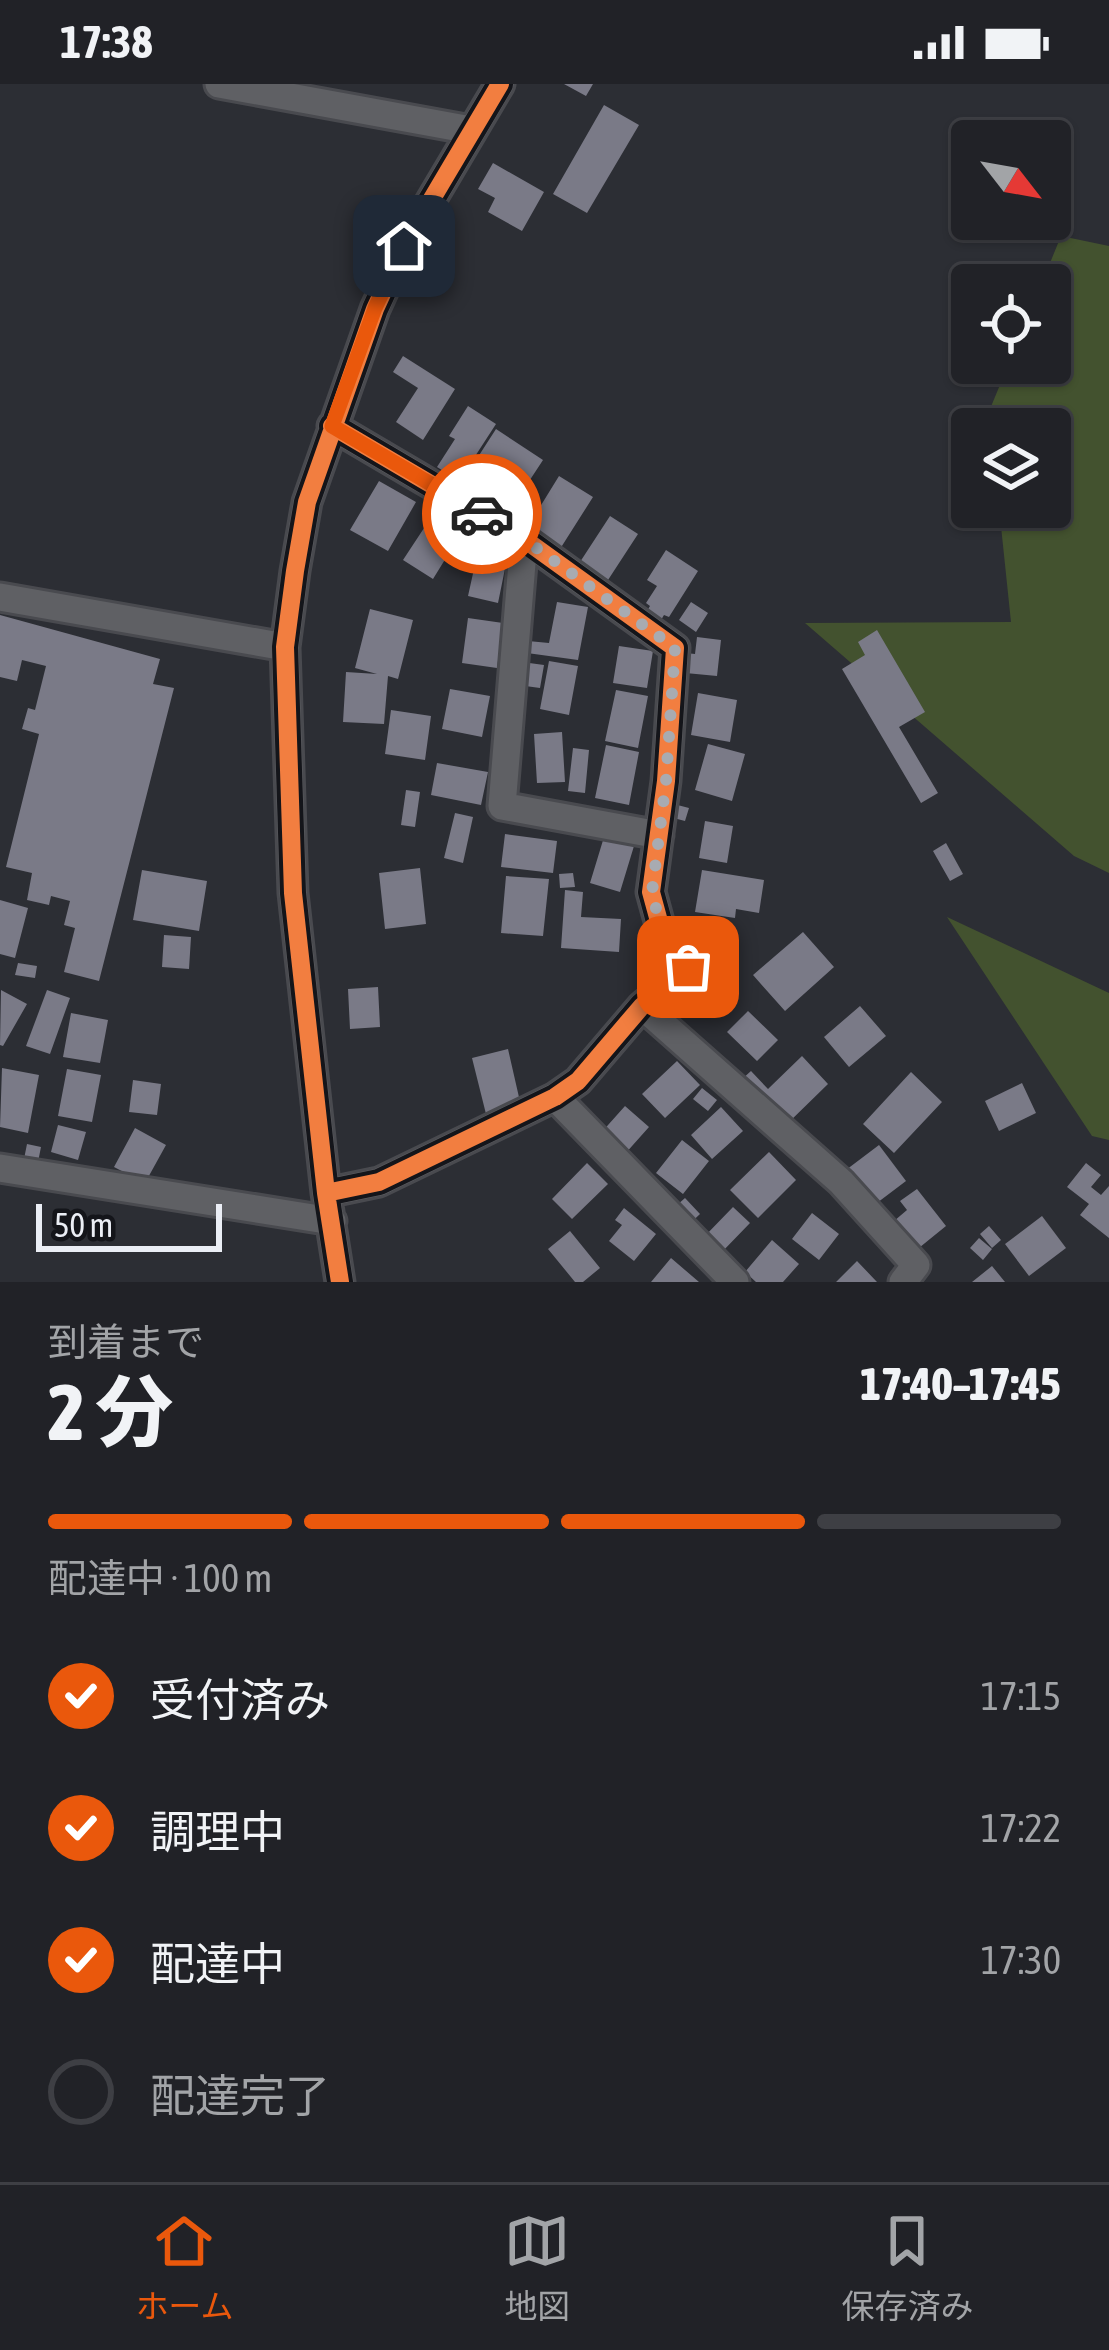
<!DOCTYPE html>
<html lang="ja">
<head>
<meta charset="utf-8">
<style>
  :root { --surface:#212227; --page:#292a2f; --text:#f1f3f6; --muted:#a2a4a7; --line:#3e3f44; --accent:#ea580c }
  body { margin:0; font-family:"Asap Condensed","Noto Sans JP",sans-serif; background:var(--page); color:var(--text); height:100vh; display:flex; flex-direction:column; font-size:45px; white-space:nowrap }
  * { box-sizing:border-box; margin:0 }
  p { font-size:39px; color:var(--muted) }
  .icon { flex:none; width:66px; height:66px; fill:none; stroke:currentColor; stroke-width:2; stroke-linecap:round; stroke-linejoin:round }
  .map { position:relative; height:1198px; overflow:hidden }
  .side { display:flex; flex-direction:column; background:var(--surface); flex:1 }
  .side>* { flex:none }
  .needle { width:78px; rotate:121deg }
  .tools { position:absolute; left:951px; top:36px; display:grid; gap:24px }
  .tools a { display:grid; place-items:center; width:120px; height:120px; border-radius:12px; background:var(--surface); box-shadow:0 3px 9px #0004,0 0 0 3px var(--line); font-size:60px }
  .scale { position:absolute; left:36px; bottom:30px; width:186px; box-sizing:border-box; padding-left:12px; border:6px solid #ebeef5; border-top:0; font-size:33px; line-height:42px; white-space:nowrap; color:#ebeef5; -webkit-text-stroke:9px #14151a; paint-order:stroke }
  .pin { position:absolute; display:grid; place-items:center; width:102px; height:102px; color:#fff; margin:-51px; border-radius:24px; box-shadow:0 6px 18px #0006 }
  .courier { position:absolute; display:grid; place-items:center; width:120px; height:120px; margin:-60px; border:9px solid #ea580c; border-radius:50%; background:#fff; color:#222; box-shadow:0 3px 15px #0007 }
  .head em { font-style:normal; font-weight:800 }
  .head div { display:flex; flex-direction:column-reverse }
  .head { display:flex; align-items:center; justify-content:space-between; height:204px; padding:0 48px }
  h1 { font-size:78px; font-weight:800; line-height:90px }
  .bar { display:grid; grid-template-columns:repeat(4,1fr); gap:18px 12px; align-content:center; height:144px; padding:0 48px }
  .bar i { height:15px; border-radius:9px; background:var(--line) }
  .bar .selected { background:var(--accent) }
  .bar p { grid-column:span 4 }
  ol { padding:0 48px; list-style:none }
  li { display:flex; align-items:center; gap:36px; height:132px }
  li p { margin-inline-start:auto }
  li .icon { padding:12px; border-radius:50%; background:var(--accent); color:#fff; stroke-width:4 }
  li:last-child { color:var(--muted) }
  li i { width:66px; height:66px; border:6px solid var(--line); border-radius:50% }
  .status { display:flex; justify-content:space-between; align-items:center; height:84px; padding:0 60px; background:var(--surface); direction:ltr }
  .status svg { height:33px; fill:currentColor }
  .tabs { display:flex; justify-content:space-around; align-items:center; height:168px; border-top:3px solid var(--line); background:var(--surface); font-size:33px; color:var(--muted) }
  .tabs a { display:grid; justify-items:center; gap:6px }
  .tabs .selected { color:var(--accent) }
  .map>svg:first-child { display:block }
  .green { fill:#43522f }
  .building { fill:#7a7a87 }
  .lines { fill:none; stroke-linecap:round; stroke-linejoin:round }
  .minor-casing { stroke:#494a4f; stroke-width:33 }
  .minor { stroke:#5f6064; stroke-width:27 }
  .cycleway-casing { stroke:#14151a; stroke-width:26 }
  .cycleway { stroke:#f27e40; stroke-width:18 }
  .done { stroke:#a8abb1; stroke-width:12; stroke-dasharray:0 21.6 }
  .route { stroke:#ea580c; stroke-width:15 }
</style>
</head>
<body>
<div class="status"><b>17:38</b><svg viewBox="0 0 49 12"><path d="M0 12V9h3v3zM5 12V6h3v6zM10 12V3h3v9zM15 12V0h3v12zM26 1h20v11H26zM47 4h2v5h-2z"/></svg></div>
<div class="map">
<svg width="1109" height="1198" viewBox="0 0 1109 1198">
  <rect width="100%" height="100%" fill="#2c2e34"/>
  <!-- green -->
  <path class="green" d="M1061 152 1109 162V789L1074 772 805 539 1011 538 999 423H1050V345H992L990 325 1009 279H1050V201H1041Z
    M947 833 1109 909V1056L1092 1052Z"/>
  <!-- building -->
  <path class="building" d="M564 0H593L586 12Z
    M604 21 639 41 587 129 553 110Z
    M493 79 544 108 522 147 488 128 495 114 478 105Z
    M403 272 455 305 423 356 396 338 418 304 393 288Z
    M468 322 496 340 459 397 437 383 455 355 449 352Z
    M496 345 543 376 507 431 484 416 500 392 476 376Z
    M559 392 593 413 560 465 527 444Z
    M379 397 416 418 388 467 350 446Z
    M610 432 638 450 608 496 580 478Z
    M451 434 465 443 433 495 403 476 428 438 443 447Z
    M480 458 509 465 498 519 468 512Z
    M666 466 698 487 669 533 664 531 658 541 644 532 650 522 646 519 657 502 647 496Z
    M557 518 588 523 578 576 527 569 528 557 549 559Z
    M691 518 708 529 696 548 679 536Z
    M370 525 413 536 398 595 388 592 384 640 343 638 346 588 377 590 355 584Z
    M0 531 160 575 153 600 174 604 99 897 64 888 75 844 64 841 70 817 51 812 49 821 27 816 32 789 6 783 39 650 22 645 28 624 35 626 46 582 22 576 17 597 0 593Z
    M468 534 503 539 497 584 462 579Z
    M877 546 925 628 899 643 938 709 921 719 842 585 865 571 858 558Z
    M697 553 721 556 717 592 675 588 677 568 695 570Z
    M619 562 653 567 647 604 613 599Z
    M549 577 578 582 569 631 540 625Z
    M522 578 544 581 540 604 518 601Z
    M450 605 490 612 482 653 442 645Z
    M616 606 648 612 638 664 605 657Z
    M698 609 737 616 730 658 691 651Z
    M391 626 431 632 425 676 385 670Z
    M562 648 565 698 537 699 534 650Z
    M708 660 745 670 732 717 695 706Z
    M606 661 639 668 629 721 595 714Z
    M573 664 589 666 585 709 568 707Z
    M437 679 488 688 481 721 431 711Z
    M406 706 420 708 415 743 401 741Z
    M666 718 689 724 685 737 662 731Z
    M455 729 473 733 463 779 444 774Z
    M705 737 733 742 727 779 699 774Z
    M505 750 557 757 553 789 501 783Z
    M604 753 634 762 620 808 590 799Z
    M946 759 963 790 950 797 933 767Z
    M420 784 426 840 385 845 379 789Z
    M142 786 207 797 199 847 133 836Z
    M702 786 764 796 759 829 736 825 735 834 695 828Z
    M573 789 575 803 560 804 559 790Z
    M506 792 549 795 543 852 501 849Z
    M565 806 583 808 581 833 621 835 619 868 561 864Z
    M0 816 28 824 15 874 0 870Z
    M803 848 834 883 785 927 753 891Z
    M164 851 191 853 189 885 162 883Z
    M18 879 37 882 35 894 15 891Z
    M378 903 380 943 350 945 348 905Z
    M1 906 27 920 3 962 0 961Z
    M47 906 70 914 50 970 26 962Z
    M860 922 886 952 849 983 824 953Z
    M748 927 778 956 757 977 727 948Z
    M71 929 108 936 100 979 63 973Z
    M508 965 521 1022 486 1030 472 974Z
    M802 972 828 1000 785 1042 741 996 751 987 768 1005Z
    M677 977 700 1001 665 1034 642 1010Z
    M2 984 39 991 28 1049 0 1043Z
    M67 985 101 991 92 1038 58 1032Z
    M911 988 942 1018 894 1069 863 1040Z
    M133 996 161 1000 157 1031 129 1028Z
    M1022 999 1036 1029 999 1047 985 1017Z
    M702 1004 717 1016 708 1027 693 1015Z
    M625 1022 649 1043 624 1071 600 1050Z
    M721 1023 743 1047 712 1075 691 1051Z
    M58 1041 86 1048 78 1076 51 1068Z
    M135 1044 166 1061 145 1099 114 1083Z
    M682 1056 709 1077 683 1110 656 1089Z
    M27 1060 41 1063 38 1078 24 1075Z
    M879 1061 906 1097 865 1128 838 1092Z
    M769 1068 796 1096 758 1134 730 1106Z
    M587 1079 608 1100 572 1135 552 1115Z
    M1086 1079 1101 1091 1091 1103 1101 1111 1109 1102V1154L1080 1131 1089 1120 1067 1103Z
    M917 1105 946 1142 909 1172 887 1143 907 1126 900 1117Z
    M685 1114 700 1130 683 1146 668 1129Z
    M733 1123 750 1139 720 1170 703 1154Z
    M624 1124 656 1150 634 1177 609 1157 622 1141 615 1136Z
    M812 1129 839 1150 819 1176 792 1155Z
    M1042 1132 1066 1164 1029 1192 1005 1160Z
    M989 1142 1001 1156 992 1164 980 1150Z
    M570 1147 600 1184 583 1198H575L548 1165Z
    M979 1154 992 1165 983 1176 970 1164Z
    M772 1156 799 1180 783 1198H756L745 1188Z
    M671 1174 699 1198H651Z
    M857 1177 877 1198H836Z
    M992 1182 1005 1198H972Z"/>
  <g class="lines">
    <!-- minor casing -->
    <g class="minor-casing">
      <path id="minor" d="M219 0 471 46
        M524 455 502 722 659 751
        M0 513 285 563
        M642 922 841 1098 916 1181 903 1198
        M555 1013 735 1198
        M0 1084 332 1137
        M326 1109 379 1098 555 1013 578 997 642 922 688 883 663 852 651 808 666 697 675 564 524 455 332 342
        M340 1198 326 1109 293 809 285 563 295 487 307 418 375 225 404 162 500 0"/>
    </g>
    <!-- minor -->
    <use href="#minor" class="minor"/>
    <!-- cycleway casing -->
    <g class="cycleway-casing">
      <path id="cycleway" d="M326 1109 379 1098 555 1013 578 997 642 922 688 883 663 852 651 808 666 697 675 564 524 455 332 342
        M340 1198 326 1109 293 809 285 563 295 487 307 418 375 225 404 162 500 0"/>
    </g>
    <!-- cycleway -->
    <use href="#cycleway" class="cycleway"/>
  </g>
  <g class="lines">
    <!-- done -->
    <path class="done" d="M482 430 524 455 675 564 666 697 652 808 663 853 688 883"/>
    <!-- route -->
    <path class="route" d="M404 162 375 224 332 342 482 430"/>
  </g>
</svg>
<div class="tools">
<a><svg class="needle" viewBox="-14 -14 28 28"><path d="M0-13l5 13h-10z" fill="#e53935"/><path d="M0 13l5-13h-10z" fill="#a2a4a7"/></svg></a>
<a><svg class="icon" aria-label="locate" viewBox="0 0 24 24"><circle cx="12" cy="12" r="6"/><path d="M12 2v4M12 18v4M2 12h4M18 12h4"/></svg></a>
<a><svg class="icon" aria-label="layers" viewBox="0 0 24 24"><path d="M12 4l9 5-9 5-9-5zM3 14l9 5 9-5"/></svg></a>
</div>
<div class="scale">50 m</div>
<div class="pin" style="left:688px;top:883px;background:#ea580c"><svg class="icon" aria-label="bag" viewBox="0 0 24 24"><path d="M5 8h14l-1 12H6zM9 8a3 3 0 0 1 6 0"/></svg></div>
<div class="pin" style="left:404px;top:162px;background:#1f2937"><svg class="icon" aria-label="home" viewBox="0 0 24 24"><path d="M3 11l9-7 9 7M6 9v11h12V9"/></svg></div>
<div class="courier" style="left:482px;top:430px"><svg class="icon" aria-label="car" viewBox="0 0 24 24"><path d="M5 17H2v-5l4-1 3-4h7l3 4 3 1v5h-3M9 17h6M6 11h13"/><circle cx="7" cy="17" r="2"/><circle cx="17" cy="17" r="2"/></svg></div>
</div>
<section class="side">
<div class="head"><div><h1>2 分</h1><p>到着まで</p></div><em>17:40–17:45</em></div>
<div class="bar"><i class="selected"></i><i class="selected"></i><i class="selected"></i><i></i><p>配達中 · 100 m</p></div>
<ol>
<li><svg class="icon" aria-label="check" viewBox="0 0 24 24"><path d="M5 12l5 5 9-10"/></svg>受付済み<p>17:15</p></li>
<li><svg class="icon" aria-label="check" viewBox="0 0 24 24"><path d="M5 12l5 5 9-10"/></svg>調理中<p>17:22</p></li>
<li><svg class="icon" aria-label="check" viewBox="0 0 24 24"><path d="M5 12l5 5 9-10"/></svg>配達中<p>17:30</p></li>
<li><i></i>配達完了</li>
</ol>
</section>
<nav class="tabs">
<a class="selected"><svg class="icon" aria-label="home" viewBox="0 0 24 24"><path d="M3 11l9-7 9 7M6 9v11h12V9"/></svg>ホーム</a>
<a><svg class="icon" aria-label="map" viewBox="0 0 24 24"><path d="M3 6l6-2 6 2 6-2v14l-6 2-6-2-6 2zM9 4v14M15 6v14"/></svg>地図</a>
<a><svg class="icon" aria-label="saved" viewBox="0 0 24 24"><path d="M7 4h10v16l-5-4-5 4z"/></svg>保存済み</a>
</nav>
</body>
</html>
